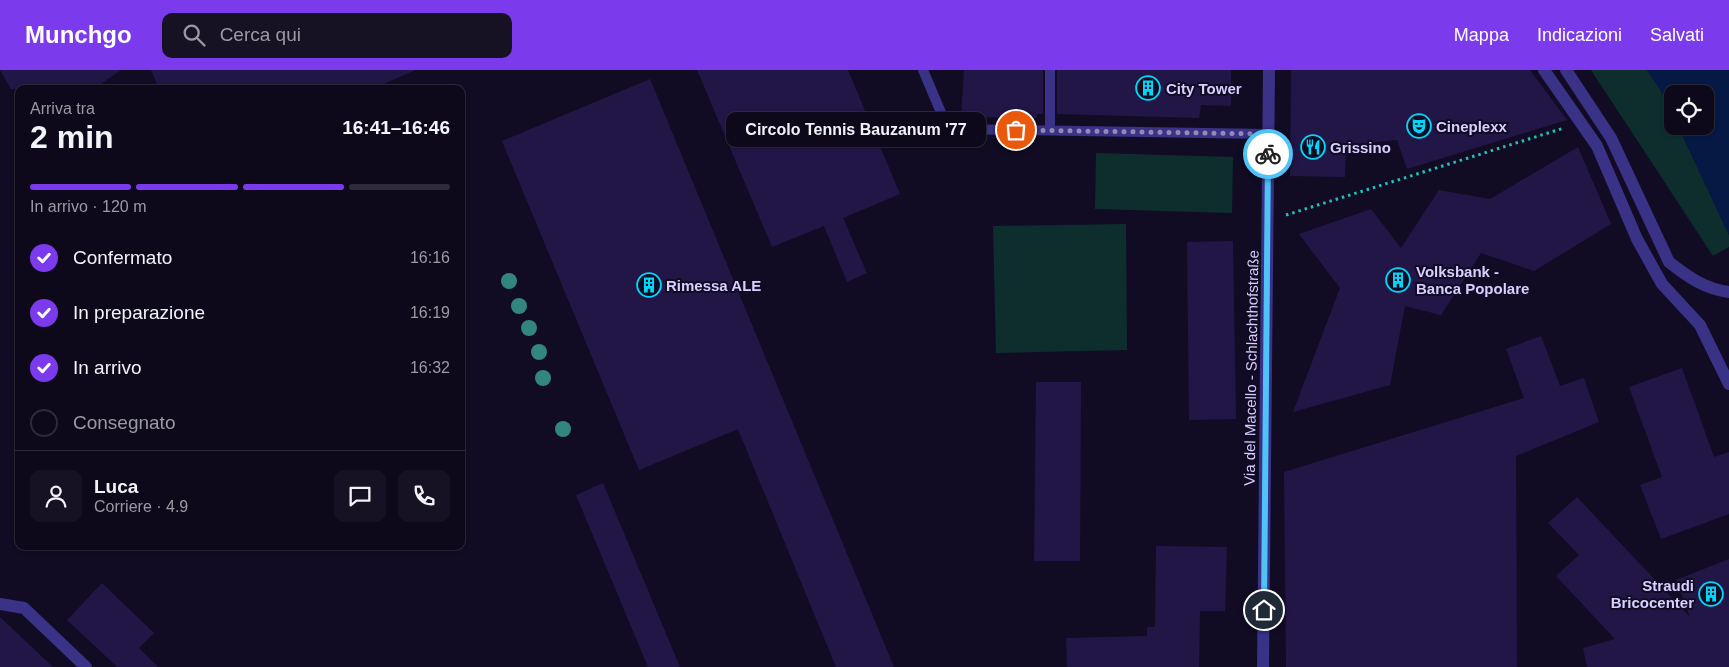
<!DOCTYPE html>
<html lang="it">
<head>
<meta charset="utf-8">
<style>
  :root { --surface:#0d091b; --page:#161224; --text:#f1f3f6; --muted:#9a9aa3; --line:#2d2a3a; --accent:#7c3aed }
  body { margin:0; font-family:Arial,sans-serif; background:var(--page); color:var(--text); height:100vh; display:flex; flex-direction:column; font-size:19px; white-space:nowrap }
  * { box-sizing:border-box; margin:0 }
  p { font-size:16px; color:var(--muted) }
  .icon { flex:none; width:28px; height:28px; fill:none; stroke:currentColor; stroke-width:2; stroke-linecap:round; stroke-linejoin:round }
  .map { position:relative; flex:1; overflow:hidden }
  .panel { position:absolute; left:15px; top:15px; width:450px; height:465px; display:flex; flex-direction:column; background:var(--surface); border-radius:10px; box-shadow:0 1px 4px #0004,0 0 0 1px var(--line) }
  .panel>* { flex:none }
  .fabs { position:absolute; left:1664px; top:15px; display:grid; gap:10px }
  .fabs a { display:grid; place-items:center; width:50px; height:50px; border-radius:10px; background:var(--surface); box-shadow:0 1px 4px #0004,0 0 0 1px var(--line); font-size:25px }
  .pin { position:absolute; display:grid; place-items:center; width:42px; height:42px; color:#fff; margin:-21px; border:2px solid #fff; border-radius:50%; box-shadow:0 1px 5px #0007 }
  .courier { position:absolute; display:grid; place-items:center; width:50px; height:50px; margin:-25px; border:4px solid #4fc3f7; border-radius:50%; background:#fff; color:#222; box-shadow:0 1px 6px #0007 }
  .bubble { position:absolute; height:35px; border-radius:10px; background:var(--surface); box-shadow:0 1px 4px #0004,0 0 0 1px var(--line); font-size:16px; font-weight:700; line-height:35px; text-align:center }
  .overview em { font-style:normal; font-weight:700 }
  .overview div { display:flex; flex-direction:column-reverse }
  .overview { display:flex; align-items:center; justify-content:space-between; height:85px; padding:0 15px }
  h1 { font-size:32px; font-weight:700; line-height:38px }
  .bar { display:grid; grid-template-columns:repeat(4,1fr); gap:8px 5px; align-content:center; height:60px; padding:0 15px }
  .bar i { height:6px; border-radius:4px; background:var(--line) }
  .bar .on { background:var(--accent) }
  .bar p { grid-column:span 4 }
  .line { display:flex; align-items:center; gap:12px; padding:0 15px; border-top:1px solid var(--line) }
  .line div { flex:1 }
  .round { display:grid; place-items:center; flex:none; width:52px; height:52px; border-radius:10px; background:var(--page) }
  ol { padding:0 15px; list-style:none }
  li { display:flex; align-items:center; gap:15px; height:55px }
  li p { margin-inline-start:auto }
  li .icon { padding:5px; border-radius:50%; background:var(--accent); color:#fff; stroke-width:4 }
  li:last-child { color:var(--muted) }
  li i { width:28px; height:28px; border:2px solid var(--line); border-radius:50% }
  header { display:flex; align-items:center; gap:30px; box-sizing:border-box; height:70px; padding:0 25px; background:var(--accent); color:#fff }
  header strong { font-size:24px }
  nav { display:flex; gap:28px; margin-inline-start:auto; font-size:18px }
  .search { width:350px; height:45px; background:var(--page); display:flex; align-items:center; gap:12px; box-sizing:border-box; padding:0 18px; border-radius:10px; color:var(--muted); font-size:19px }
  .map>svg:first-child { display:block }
  .green { fill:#0e2e2e }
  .water { fill:#051944 }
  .building { fill:#221647 }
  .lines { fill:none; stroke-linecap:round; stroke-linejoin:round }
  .path { stroke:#23bfbb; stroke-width:3; stroke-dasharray:2.5 4; stroke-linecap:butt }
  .service { stroke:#393287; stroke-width:10 }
  .minor { stroke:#393287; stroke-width:12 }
  .tree { fill:#33867f }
  .done { stroke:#918bb2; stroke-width:5; stroke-dasharray:0 9 }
  .route { stroke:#4fc3f7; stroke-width:6 }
  .labels { text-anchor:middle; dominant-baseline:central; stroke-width:4; stroke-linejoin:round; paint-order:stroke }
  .poi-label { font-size:15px; font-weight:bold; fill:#d6cfff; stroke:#110c24; text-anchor:start }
  .street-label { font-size:15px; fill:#d6cfff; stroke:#110c24 }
</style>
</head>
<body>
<header>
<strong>Munchgo</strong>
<div class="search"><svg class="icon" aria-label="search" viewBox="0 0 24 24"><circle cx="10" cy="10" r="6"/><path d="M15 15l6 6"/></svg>Cerca qui</div>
<nav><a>Mappa</a><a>Indicazioni</a><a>Salvati</a></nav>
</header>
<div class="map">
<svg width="1729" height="597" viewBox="0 0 1729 597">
  <rect width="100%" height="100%" fill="#110c24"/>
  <!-- green -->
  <path class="green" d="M1591 0H1647C1659 17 1672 35 1672 56H1678L1729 165V177L1713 186Z
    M1096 83 1233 87 1232 143 1095 139Z
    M1126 154 1127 280 996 283 993 156Z"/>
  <!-- water -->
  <path class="water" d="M1647 0H1729V165L1678 56H1705V24H1672V45L1661 21Z"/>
  <!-- building -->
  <path class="building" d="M0 0H121L94 19H11Z
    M151 0H416L372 19H159Z
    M697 0H848L900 124 843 148 867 203 847 212 824 156 772 177Z
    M964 0H1043V44H1037V48L961 47Z
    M1057 0H1231V36L1201 35 1199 48 1057 44Z
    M1291 0H1530L1567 50 1407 99 1397 70 1346 75 1345 107 1290 106Z
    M650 9 894 597H836L738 359 639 400 502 71Z
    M1578 77 1611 154 1534 201 1481 183 1441 245 1405 236 1390 315 1293 342 1340 218 1299 164 1371 139 1401 178 1439 120 1490 129Z
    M1233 171 1236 349 1189 350 1187 172Z
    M1541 266 1560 316 1584 308 1599 352 1516 386 1517 597H1286L1284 402 1524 328 1506 279Z
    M1682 298 1714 387 1729 382V444L1661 469 1640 415 1662 407 1629 317Z
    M1036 312H1081L1080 491H1034Z
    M603 413 680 597H648L576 425Z
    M1577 427 1690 547 1676 510 1729 489V597H1587L1583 578 1615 569 1556 506 1579 485 1548 453Z
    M1156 476 1227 477 1225 541H1200L1199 597H1067L1066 568 1147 566V557H1155Z
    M102 513 154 563 139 578 158 597H117L67 550Z
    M0 547 53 597H0Z"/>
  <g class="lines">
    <!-- path -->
    <path class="path" d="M1286 145 1564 58"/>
    <!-- service -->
    <path class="service" d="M923 0 948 59 1268 64
      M1050 60V0"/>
    <!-- minor -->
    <path class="minor" d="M1544 0 1597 76 1637 169 1662 214 1700 255 1729 314
      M1566 0 1611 68 1669 192C1688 207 1705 219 1729 222
      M0 534 24 538 86 597
      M1263 597 1269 0"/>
  </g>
  <!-- trees -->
  <g class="tree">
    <circle cx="509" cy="211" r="8"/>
    <circle cx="519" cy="236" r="8"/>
    <circle cx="529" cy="258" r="8"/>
    <circle cx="539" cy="282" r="8"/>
    <circle cx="543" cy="308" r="8"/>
    <circle cx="563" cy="359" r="8"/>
  </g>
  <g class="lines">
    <!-- done -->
    <path class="done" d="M1016 60 1268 64V84"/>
    <!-- route -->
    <path class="route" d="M1264 540 1268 84"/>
  </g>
  <!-- icons -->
  <defs>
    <g id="building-ring" transform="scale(1.25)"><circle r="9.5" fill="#110c24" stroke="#00d7fa" stroke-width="1.5"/><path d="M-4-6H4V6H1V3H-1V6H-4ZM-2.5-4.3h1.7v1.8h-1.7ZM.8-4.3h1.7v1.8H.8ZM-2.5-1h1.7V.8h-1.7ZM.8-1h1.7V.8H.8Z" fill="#00d7fa"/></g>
    <g id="theatre-ring" transform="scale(1.25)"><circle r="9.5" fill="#110c24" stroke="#00d7fa" stroke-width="1.5"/><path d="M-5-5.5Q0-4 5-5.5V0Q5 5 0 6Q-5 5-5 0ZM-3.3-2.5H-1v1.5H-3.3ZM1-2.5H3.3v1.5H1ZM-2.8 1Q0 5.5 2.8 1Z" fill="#00d7fa"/></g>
    <g id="restaurant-ring" transform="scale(1.25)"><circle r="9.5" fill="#110c24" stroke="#00d7fa" stroke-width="1.5"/><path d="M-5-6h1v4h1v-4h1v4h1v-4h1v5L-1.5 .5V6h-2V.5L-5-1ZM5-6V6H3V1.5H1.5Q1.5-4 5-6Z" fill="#00d7fa"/></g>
  </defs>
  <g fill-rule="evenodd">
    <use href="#building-ring" x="1148" y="18"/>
    <use href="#theatre-ring" x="1419" y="56"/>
    <use href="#restaurant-ring" x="1313" y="77"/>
    <use href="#building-ring" x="1398" y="210"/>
    <use href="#building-ring" x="649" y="215"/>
    <use href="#building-ring" x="1711" y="524"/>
  </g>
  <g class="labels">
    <!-- poi labels -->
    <g class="poi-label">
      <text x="1166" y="18">City Tower</text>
      <text x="1436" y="56">Cineplexx</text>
      <text x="1330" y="77">Grissino</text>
      <text x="1416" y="201">Volksbank -<tspan x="1416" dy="17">Banca Popolare</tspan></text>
      <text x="666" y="215">Rimessa ALE</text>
      <text x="1694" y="515" text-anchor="end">Straudi<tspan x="1694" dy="17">Bricocenter</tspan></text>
    </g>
    <!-- street labels -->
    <g class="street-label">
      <text transform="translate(1251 298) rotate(-89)">Via del Macello - Schlachthofstraße</text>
    </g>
  </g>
</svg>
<div class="fabs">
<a><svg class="icon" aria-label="locate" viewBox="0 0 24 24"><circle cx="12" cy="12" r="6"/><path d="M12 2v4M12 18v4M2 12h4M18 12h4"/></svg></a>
</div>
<div class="pin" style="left:1016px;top:60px;background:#ea580c"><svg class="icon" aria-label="bag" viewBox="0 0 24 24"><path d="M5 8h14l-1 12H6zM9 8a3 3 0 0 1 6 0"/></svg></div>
<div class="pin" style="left:1264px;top:540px;background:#1f2937"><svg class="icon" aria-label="home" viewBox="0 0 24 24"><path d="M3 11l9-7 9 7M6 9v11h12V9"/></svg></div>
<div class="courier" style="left:1268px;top:84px"><svg class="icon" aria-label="bike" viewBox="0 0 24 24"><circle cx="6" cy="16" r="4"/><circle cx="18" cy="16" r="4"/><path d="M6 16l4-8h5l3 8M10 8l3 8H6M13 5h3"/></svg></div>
<div class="bubble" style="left:726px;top:42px;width:260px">Circolo Tennis Bauzanum '77</div>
<section class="panel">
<div class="overview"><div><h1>2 min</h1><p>Arriva tra</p></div><em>16:41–16:46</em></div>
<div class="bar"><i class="on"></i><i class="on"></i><i class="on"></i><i></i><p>In arrivo · 120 m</p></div>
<ol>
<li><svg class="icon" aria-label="check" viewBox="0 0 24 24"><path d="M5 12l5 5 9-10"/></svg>Confermato<p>16:16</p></li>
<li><svg class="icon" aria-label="check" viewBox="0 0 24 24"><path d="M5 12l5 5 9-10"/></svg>In preparazione<p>16:19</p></li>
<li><svg class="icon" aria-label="check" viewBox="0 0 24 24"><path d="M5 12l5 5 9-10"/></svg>In arrivo<p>16:32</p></li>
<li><i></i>Consegnato</li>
</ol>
<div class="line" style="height:90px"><a class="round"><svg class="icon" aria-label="person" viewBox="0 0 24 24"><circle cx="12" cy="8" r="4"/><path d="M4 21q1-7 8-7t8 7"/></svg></a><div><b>Luca</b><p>Corriere · 4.9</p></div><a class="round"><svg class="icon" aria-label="chat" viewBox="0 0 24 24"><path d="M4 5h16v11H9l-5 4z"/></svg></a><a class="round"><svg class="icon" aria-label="phone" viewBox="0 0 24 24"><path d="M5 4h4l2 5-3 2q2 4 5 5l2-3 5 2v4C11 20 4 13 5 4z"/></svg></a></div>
</section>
</div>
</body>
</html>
